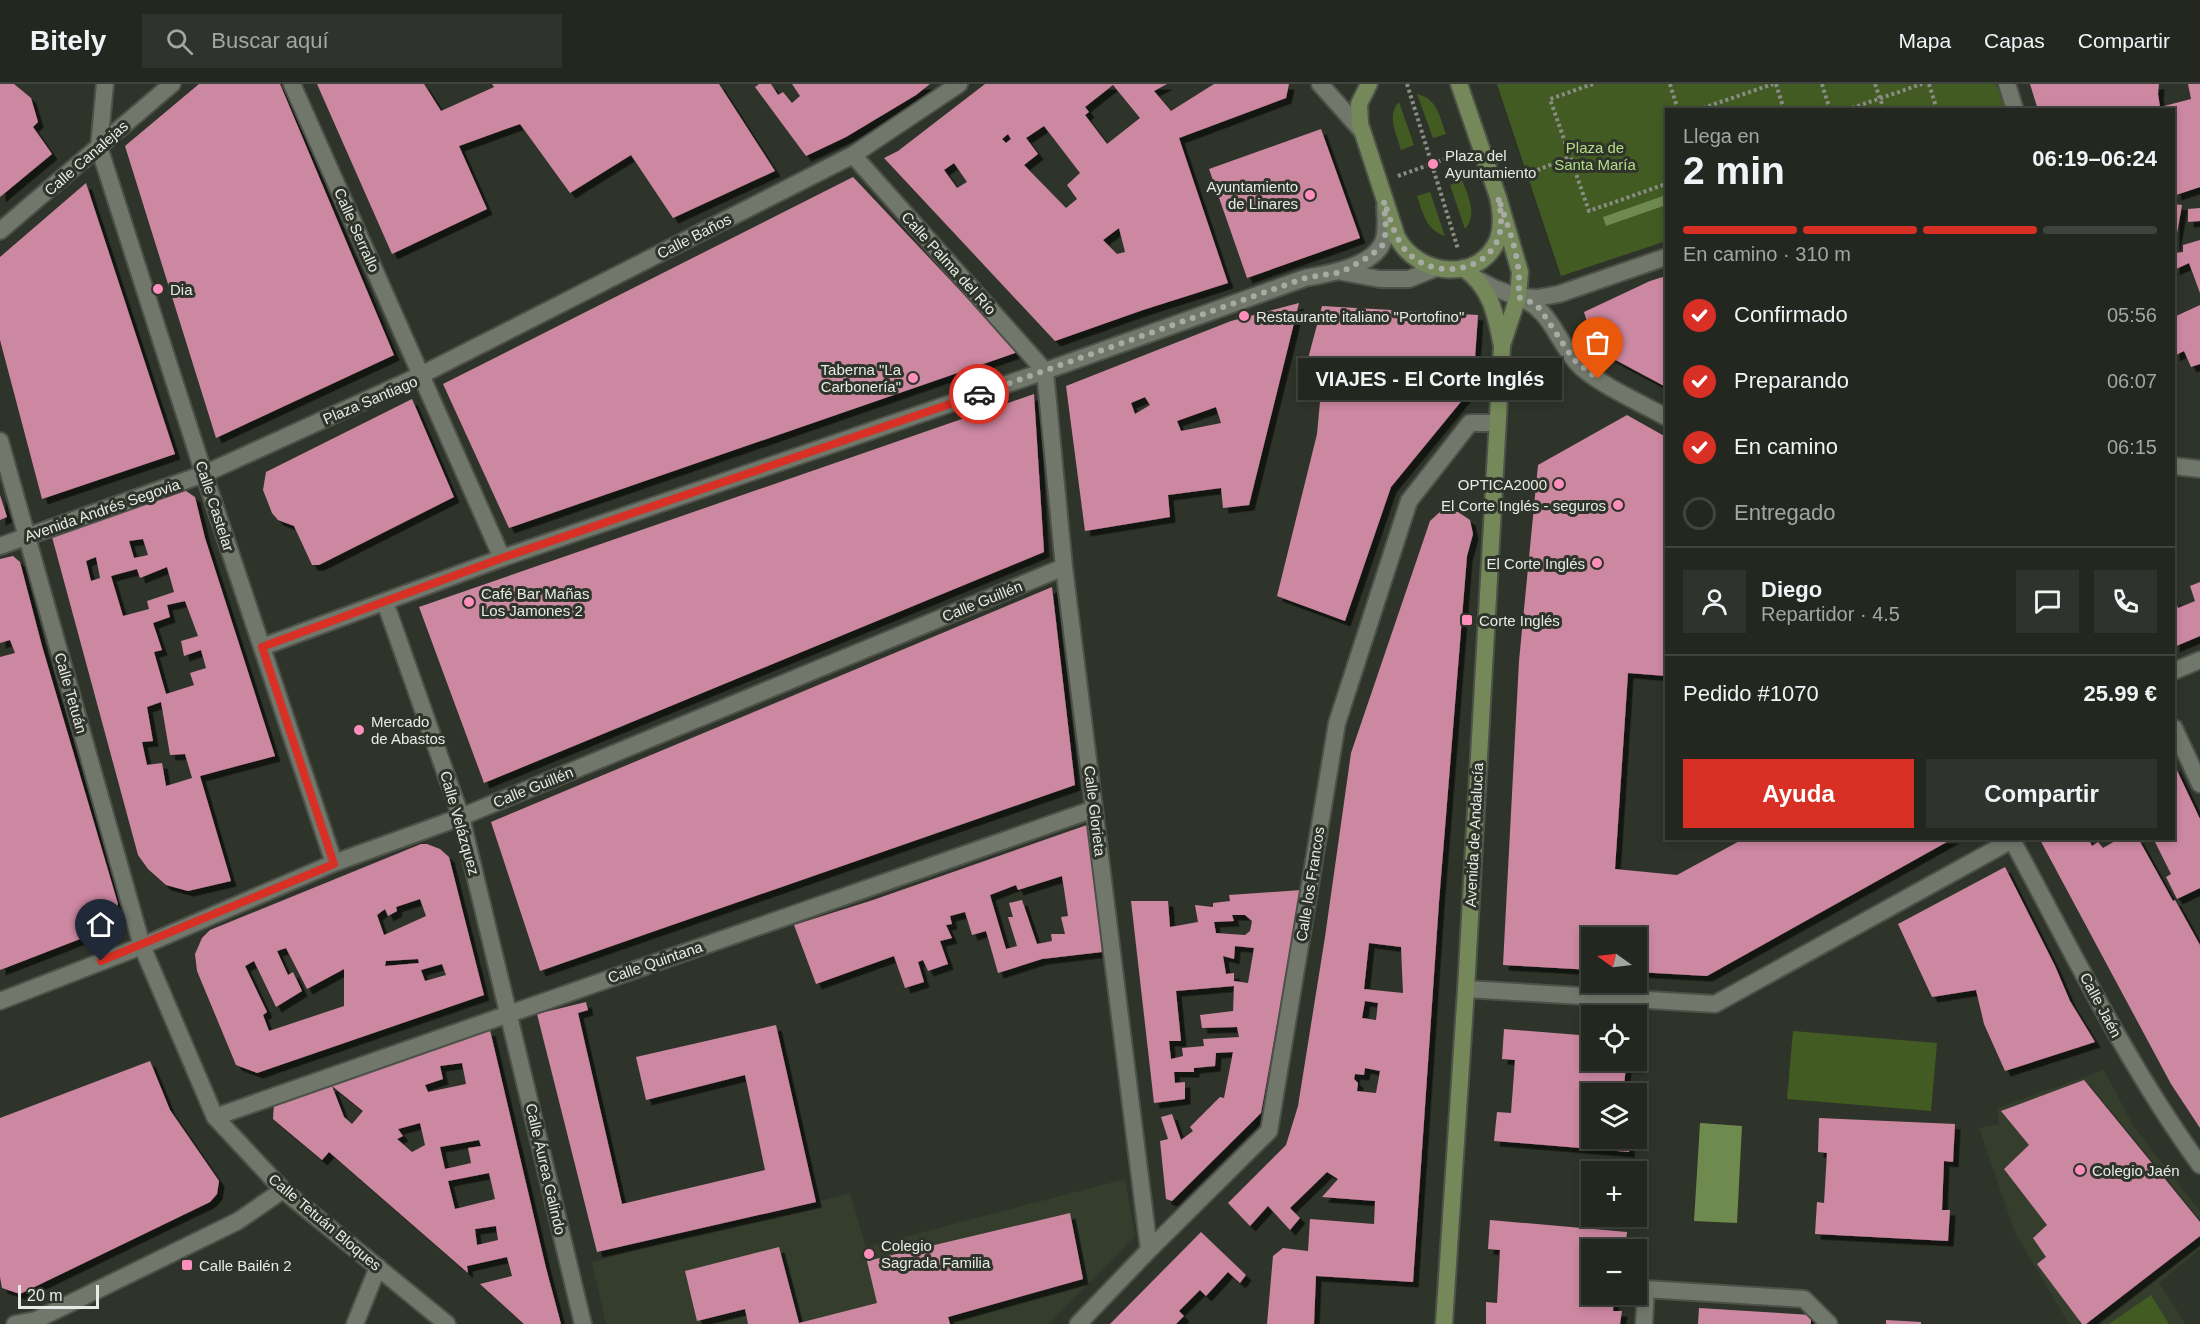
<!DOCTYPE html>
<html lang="es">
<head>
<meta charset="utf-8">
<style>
  :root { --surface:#232720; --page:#2f332d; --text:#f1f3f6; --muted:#a3a5a5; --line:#40443e; --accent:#d93025 }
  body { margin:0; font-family:Arial,sans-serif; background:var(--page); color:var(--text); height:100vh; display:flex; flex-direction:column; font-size:22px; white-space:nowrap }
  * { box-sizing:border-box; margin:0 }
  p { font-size:20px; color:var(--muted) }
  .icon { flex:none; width:33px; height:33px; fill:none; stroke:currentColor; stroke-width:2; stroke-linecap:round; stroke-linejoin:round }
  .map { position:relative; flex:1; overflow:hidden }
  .panel { position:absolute; left:1665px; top:24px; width:510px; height:732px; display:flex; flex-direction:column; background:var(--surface); border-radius:0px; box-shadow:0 3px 9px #0003,0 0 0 2px var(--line) }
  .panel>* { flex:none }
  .needle { width:39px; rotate:284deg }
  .buttons { position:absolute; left:1581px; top:843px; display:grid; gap:12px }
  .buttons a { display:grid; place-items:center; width:66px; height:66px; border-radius:0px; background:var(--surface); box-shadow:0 3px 9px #0003,0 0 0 2px var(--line); font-size:30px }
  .scale { position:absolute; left:18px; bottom:15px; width:81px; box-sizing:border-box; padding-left:6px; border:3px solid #e8ebe5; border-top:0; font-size:16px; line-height:21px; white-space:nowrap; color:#e8ebe5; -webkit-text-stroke:4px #2f342a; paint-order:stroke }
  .pin { position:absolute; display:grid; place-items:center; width:51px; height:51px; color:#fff; margin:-62px -26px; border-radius:50% 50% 50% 0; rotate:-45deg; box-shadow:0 0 6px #0007 }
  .pin .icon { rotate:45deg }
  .courier { position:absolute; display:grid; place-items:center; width:60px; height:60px; margin:-30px; border:4px solid #d93025; border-radius:50%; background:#fff; color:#222; box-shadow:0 2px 8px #0007 }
  .bubble { position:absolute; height:42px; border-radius:0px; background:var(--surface); box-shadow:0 3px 9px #0003,0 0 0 2px var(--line); font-size:20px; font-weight:800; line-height:42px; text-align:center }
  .summary em { font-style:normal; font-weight:800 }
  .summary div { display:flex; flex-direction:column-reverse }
  .summary { display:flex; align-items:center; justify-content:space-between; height:102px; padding:0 18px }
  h1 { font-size:39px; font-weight:800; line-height:45px }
  .bar { display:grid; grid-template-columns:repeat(4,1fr); gap:9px 6px; align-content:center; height:72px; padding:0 18px }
  .bar i { height:8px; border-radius:4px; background:var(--line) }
  .bar .on { background:var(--accent) }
  .bar p { grid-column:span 4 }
  .line { display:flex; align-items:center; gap:15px; padding:0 18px; border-top:2px solid var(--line) }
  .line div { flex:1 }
  .round { display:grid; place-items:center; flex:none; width:63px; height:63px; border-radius:0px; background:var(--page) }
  ol { padding:0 18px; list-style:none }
  li { display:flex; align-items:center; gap:18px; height:66px }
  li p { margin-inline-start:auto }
  li .icon { padding:6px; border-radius:50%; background:var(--accent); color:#fff; stroke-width:4 }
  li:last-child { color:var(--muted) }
  li i { width:33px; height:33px; border:3px solid var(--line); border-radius:50% }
  .cta { display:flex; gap:12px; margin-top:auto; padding:12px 18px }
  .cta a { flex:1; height:69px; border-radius:0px; background:var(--accent); color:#fff; font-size:24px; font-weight:800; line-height:69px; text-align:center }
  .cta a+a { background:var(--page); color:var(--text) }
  header { display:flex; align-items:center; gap:36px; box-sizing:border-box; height:84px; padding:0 30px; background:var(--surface); border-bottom:2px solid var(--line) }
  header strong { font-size:28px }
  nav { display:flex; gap:33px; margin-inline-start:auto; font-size:21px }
  .search { width:420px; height:54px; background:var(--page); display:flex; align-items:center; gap:15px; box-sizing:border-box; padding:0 21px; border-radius:0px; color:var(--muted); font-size:22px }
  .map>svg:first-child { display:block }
  .built { fill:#353d2d }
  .green { fill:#425b23 }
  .water { fill:#6e8a4e }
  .building { fill:#cc87a1; fill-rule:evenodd; filter:url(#shadow) }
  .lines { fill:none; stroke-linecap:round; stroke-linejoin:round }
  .pedestrian-casing { stroke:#4d5149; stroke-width:20 }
  .minor-casing { stroke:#4d5149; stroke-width:20 }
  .tertiary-casing { stroke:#4d5149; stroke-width:20 }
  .secondary-casing { stroke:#4d5149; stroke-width:20 }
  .path { stroke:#898d85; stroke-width:4; stroke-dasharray:3 3; stroke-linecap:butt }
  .pedestrian { stroke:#71776b; stroke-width:16 }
  .minor { stroke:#71776b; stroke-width:16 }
  .tertiary { stroke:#71776b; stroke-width:16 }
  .secondary { stroke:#748859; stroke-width:16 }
  .done { stroke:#a7aba4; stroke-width:6; stroke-dasharray:0 10.8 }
  .route { stroke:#d93025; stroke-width:8 }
  .poi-dot { fill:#fe8ebc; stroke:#2f342a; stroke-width:2 }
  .labels { text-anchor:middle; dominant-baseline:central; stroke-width:6; stroke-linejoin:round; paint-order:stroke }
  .park-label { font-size:15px; fill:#b4dd87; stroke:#2f342a }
  .poi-label { font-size:15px; fill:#e8ebe5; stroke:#2f342a; text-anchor:start }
  .street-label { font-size:15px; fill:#e8ebe5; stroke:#2f342a }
</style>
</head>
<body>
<header>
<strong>Bitely</strong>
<div class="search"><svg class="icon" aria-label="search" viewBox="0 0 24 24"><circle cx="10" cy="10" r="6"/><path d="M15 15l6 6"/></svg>Buscar aquí</div>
<nav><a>Mapa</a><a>Capas</a><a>Compartir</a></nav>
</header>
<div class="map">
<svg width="2200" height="1240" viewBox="0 0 2200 1240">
  <defs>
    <filter id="shadow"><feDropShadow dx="5.5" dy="5.5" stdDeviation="0" flood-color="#0009"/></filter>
  </defs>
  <rect width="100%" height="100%" fill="#2f342a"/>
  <!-- built -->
  <path class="built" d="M2104 986 2134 1043 2200 1127V1165L2159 1199 2186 1240H2069L2015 1149 1979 1044 1999 1040 1997 1024Z
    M1125 1095 1135 1152 1049 1240H606L592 1178 850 1109 866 1163Z"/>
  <!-- green -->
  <path class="green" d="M1497 0H1996L2005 25 1666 26V157L1561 192Z
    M1417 10C1437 14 1440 33 1446 50L1433 54Z
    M1399 18 1414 61 1401 66C1397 50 1386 32 1399 18Z
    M1462 96C1468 112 1478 130 1465 145L1450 101Z
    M1430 108 1445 152C1426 146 1423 129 1417 112Z
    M1793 947 1937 959 1931 1027 1787 1015Z
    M2151 1211 2169 1240H2109Z"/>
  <!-- water -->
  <path class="water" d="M1666 111V121L1606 142 1603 133Z
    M1700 1039 1742 1042 1737 1139 1694 1137Z"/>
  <!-- building -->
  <path class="building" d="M0 0H14L31 14 38 38 33 43 52 70 0 113Z
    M199 0H280L394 271 216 354 125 62Z
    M317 0H424L441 27 494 3 492 0H719L775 87 673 134 631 71 570 109 520 40 459 62 487 125 392 170Z
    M759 0H771L778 11 783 8 792 19 800 12 792 0H930L916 11 846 53 806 72 755 3Z
    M985 0H1167L1154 7 1171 27 1214 0H1289L1286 14 1179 54 1228 199 1143 226 1055 257 884 74 898 67ZM1113 1 1140 34 1107 60 1085 31 1089 28 1085 23ZM1044 42 1080 89 1067 101 1077 115 1066 124 1024 81 1038 70 1026 54ZM1008 50 1011 55 1006 59 1002 55ZM954 79 967 98 957 104 944 86ZM1119 144 1125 168 1117 170 1103 156Z
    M2030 0H2159L2158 10 2160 23 2191 15 2188 0H2200V103L2176 111 2174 102V26H2038Z
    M1321 45 1360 154 1247 194 1209 85Z
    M853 93 1018 268 509 444 443 300Z
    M86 99 175 370 42 415 0 256V173Z
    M2174 120 2182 121 2175 161H2174Z
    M2200 124V137L2188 138V125Z
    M2200 156V209L2189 179 2174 186V169L2183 168V161Z
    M1666 192V303L1595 265 1584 228 1650 197Z
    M1299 219 1249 421 1223 424 1221 404 1168 411 1170 433 1085 447 1066 302 1231 237ZM1145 313 1150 321 1135 330 1131 319ZM1216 323 1221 339 1181 347 1177 337Z
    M2200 221V280L2191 283 2184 267 2174 272V233Z
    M1322 222 1478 231 1473 303 1391 403 1345 537 1277 512 1317 350 1321 307 1300 305Z
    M1034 310 1044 468 484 699 419 523Z
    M412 315 454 413 319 481H312L294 442 278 436 272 429 263 406 266 388Z
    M1627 331 1666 353V592L1628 589 1615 785 1677 791 1745 754H1954L1707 892 1636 888V854H1592V886L1503 881 1519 577 1538 381Z
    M183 405 195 413 205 454 275 672 200 692 231 797 188 807 166 801 148 785 138 771 52 453ZM143 455 148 471 134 474 129 457ZM96 473 100 494 91 497 86 477ZM167 483 174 508 147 517 149 525 123 532 111 492 137 485 140 494ZM185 517 198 552 181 557 184 572 201 566 206 584 190 589 194 601 166 610 154 568 162 566 153 539 170 533 167 521ZM161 618 170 671 185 670 192 694 166 702 162 679 147 681 142 658 153 657 147 623Z
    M0 411 7 433 0 436Z
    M1442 426 1458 428 1470 436 1473 450 1467 472 1439 818 1413 1198 1316 1192 1314 1240H1267L1273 1172 1283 1164 1308 1167 1310 1135 1374 1140 1375 1117 1322 1113 1338 1095 1327 1088 1290 1124 1300 1134 1290 1146 1268 1122 1250 1142 1228 1119 1286 1061 1298 1022 1325 853 1351 669 1430 437ZM1369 859 1401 863 1403 909 1364 905ZM1365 917 1378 919 1376 936 1362 934ZM1365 984 1380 987 1376 1009 1357 1007 1358 999 1354 995 1355 990 1364 991Z
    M13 472 20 478 42 562 118 820 111 843 0 886V573L15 569 10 556 0 559V475Z
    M2200 498V552L2174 563V513L2178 524 2195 517 2190 502Z
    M1052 503 1075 701 540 887 491 738Z
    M2174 680 2200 735V804L2177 815 2166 793 2171 790 2153 754H2174Z
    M1087 741 1102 868 1042 875 998 889 986 847 972 851 965 828 950 832 952 840 946 841 952 854 940 857 948 880 928 887 923 876 918 878 924 898 905 904 894 872 816 900 794 841 873 816ZM1062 792 1068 832 1061 833 1065 850H1051L1052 857 1037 860 1022 816 1009 819 1013 833H1008L1017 862 1006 865 990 811 1016 801 1018 806Z
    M2039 754H2088L2092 762 2098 758 2103 764 2115 757 2114 754H2138L2173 817 2175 816 2200 861V1044L2171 1000Z
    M421 760H427L440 765 449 773 484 911 257 989 236 981 197 887 195 870 202 854 210 846ZM420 815 426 832 384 851 377 831 385 825 388 832 397 827 396 823ZM286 864 307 905 344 885V922L269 947 263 931 267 928 245 882 254 877 276 923 302 907 293 888 288 891 277 867ZM418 875 419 879 385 882 386 877ZM442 880 446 891 425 897 421 886Z
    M2005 783 2055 882 2070 917 2095 958 2005 987 1984 940 1976 906 1932 913 1898 840Z
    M1301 806 1261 1029 1172 1117 1166 1115 1160 1057 1168 1055 1161 1033 1172 1030 1181 1056 1193 1047 1190 1043 1220 1013 1224 1014 1233 968 1216 969 1215 982 1194 984V988H1174L1175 999 1185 998V1015L1154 1019 1131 817H1168L1170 843 1198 838 1195 821 1213 823V819L1230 817 1229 811ZM1232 831H1245L1252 837 1250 847 1245 851 1216 849 1214 838 1234 837ZM1235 862 1254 864 1248 899 1234 897V889L1226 890 1223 872 1234 875ZM1234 902 1233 927 1200 931 1202 944 1237 943 1239 953 1203 955 1204 962 1182 964 1183 972 1171 975 1169 957H1181L1176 907Z
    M586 918 588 926 578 929 622 1120 765 1086 745 991 646 1016 636 973 776 941 816 1118 597 1168 537 930Z
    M1504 945 1592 952V976H1637L1636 984 1626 983 1623 1010H1592V1054H1630L1629 1068 1494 1057 1497 1028 1511 1029 1515 976 1502 975Z
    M490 946 546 1184 561 1240H524L480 1200 512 1192 507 1173 467 1182 468 1189 329 1068 322 1076 273 1035 274 1019 332 1002 344 1033 352 1040 363 1027 332 1002ZM462 979 466 1000 428 1008 425 1001 443 995 440 982ZM420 1039 425 1061 412 1068 397 1055 403 1052 398 1045ZM479 1056 481 1062 468 1064 471 1079 445 1085 440 1063ZM489 1089 495 1115 455 1125 448 1097ZM496 1142 498 1156 477 1161 475 1145Z
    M150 977 170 1026 219 1097 217 1110 210 1118 20 1210 2 1204 0 1193V1034Z
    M2084 996 2200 1138V1152L2086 1240H2082L2037 1180 2046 1173 2033 1154 2047 1141 2004 1085 2029 1061 2001 1027Z
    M1819 1034 1955 1040 1953 1078 1944 1077 1942 1126H1950L1948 1157 1815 1150 1817 1118 1824 1119 1827 1069 1818 1068Z
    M1070 1129 1083 1195 948 1233 950 1240H748L745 1225 697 1237 685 1187 779 1163 799 1239 877 1219 867 1177Z
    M1490 1136 1627 1148 1625 1166H1592V1210H1614L1613 1227H1622L1620 1240H1486V1218L1497 1219 1500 1166 1488 1165Z
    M1201 1148 1246 1191 1240 1199 1228 1188 1206 1212 1200 1206 1179 1227 1184 1232 1176 1240H1110Z
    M1699 1224 1811 1231V1240H1698Z
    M1886 1236 1921 1238V1240H1886Z"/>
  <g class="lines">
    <!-- pedestrian casing -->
    <g class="pedestrian-casing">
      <path id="pedestrian" d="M292 0 502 474
        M1466 905 1715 920 2012 756
        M355 1240 378 1183
        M1644 1240 1646 1205 1804 1215 1829 1240"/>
    </g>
    <!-- minor casing -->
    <g class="minor-casing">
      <path id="minor" d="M105 0 99 63 204 390 334 779
        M2007 0 2015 26
        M853 71 1045 287
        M0 147 172 0
        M1342 188 1380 195H1409L1436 184
        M1477 195 1494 204 1518 213 1537 214 1559 210 1666 173
        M1045 287 1064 483 1149 1166
        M2174 382 2200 385
        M0 462 204 390 421 291 853 71 959 0
        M385 518 461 733 583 1240
        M262 563 502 474 1045 287 1305 194C1327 190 1371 183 1382 160 1388 149 1385 134 1385 122
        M2174 587 2200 576
        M2174 644 2200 700
        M0 917 142 862 334 779 461 733 1064 483
        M215 1033 1094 725
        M15 1240 36 1236 238 1137 283 1106
        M1078 1240 1149 1166 1269 1047 1337 639 1409 417 1470 339H1497"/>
    </g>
    <!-- tertiary casing -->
    <g class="tertiary-casing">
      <path id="tertiary" d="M1320 0 1362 47
        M1518 213C1554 226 1556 260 1582 284 1606 304 1639 318 1666 333
        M0 357 142 862 215 1033 283 1106 447 1240
        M2011 754C2071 865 2126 979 2200 1081"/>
    </g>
    <!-- secondary casing -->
    <g class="secondary-casing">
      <path id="secondary" d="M1369 0 1359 20 1360 40 1397 153C1417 192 1480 200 1498 155 1503 141 1501 127 1498 113
        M1459 0 1498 113 1520 188 1518 213 1503 258
        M1444 1240 1466 905 1502 262C1496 231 1491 203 1463 184"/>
    </g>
    <!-- path -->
    <path class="path" d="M1407 0 1458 165
      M1593 0 1550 15 1589 127 1666 100
      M1670 0 1678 26
      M1776 0 1784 26
      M1822 0 1830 26
      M1875 0 1884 26
      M1929 0 1937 26
      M1697 26 1773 0
      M1846 26 1922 0
      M1398 92 1462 69
      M1515 95 1570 73"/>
    <!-- pedestrian -->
    <use href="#pedestrian" class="pedestrian"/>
    <!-- minor -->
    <use href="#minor" class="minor"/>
    <!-- tertiary -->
    <use href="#tertiary" class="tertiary"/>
    <!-- secondary -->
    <use href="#secondary" class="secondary"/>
  </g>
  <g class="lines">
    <!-- done -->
    <path class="done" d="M979 310 1305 194 1342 188 1370 172 1382 162 1386 148 1384 117C1390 134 1395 155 1407 168 1432 194 1483 191 1498 155 1503 141 1501 127 1498 113 1509 146 1523 178 1518 213L1533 219 1540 225 1574 276 1598 295"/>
    <!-- route -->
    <path class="route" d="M101 877 334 780 262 563 502 474 979 310"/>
  </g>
  <!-- markers -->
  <g class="poi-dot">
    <circle cx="1433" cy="80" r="6"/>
    <circle cx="1310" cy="111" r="6"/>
    <circle cx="158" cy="205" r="6"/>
    <circle cx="1244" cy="232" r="6"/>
    <circle cx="913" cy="294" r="6"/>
    <circle cx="1559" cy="400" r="6"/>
    <circle cx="1618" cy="421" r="6"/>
    <circle cx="1597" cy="479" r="6"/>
    <circle cx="469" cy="518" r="6"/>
    <rect x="1461" y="530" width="12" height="12" rx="3"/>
    <circle cx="359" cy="646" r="6"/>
    <circle cx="2080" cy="1086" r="6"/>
    <circle cx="869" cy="1170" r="6"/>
    <rect x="181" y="1175" width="12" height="12" rx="3"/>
  </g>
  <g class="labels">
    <!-- park labels -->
    <g class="park-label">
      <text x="1595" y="63">Plaza de<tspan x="1595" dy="17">Santa María</tspan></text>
    </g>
    <!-- poi labels -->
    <g class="poi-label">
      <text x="1445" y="71">Plaza del<tspan x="1445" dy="17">Ayuntamiento</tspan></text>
      <text x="1298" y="102" text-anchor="end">Ayuntamiento<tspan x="1298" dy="17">de Linares</tspan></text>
      <text x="170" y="205">Dia</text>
      <text x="1256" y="232">Restaurante italiano "Portofino"</text>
      <text x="901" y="285" text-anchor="end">Taberna "La<tspan x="901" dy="17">Carbonería"</tspan></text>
      <text x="1547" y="400" text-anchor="end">OPTICA2000</text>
      <text x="1606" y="421" text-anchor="end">El Corte Inglés - seguros</text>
      <text x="1585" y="479" text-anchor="end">El Corte Inglés</text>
      <text x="481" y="509">Café Bar Mañas<tspan x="481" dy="17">Los Jamones 2</tspan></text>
      <text x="1479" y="536">Corte Inglés</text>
      <text x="371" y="637">Mercado<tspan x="371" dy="17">de Abastos</tspan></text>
      <text x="2092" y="1086">Colegio Jaén</text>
      <text x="881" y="1161">Colegio<tspan x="881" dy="17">Sagrada Familia</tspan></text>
      <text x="199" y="1181">Calle Bailén 2</text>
    </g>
    <!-- street labels -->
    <g class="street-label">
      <text transform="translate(86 74) rotate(-41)">Calle Canalejas</text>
      <text transform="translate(357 146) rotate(66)">Calle Serrallo</text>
      <text transform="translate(694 152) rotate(-27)">Calle Baños</text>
      <text transform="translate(949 179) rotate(48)">Calle Palma del Río</text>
      <text transform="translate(370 316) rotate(-23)">Plaza Santiago</text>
      <text transform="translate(215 422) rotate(72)">Calle Castelar</text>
      <text transform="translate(102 426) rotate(-19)">Avenida Andrés Segovia</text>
      <text transform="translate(982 517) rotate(-22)">Calle Guillén</text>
      <text transform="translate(71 609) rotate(74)">Calle Tetuán</text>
      <text transform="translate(533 703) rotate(-22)">Calle Guillén</text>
      <text transform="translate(1095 727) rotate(83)">Calle Glorieta</text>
      <text transform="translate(460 739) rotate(74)">Calle Velázquez</text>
      <text transform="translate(1474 751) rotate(-87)">Avenida de Andalucía</text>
      <text transform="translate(1310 800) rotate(-81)">Calle los Francos</text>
      <text transform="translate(655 878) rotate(-19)">Calle Quintana</text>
      <text transform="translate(2101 921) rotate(62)">Calle Jaén</text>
      <text transform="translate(546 1085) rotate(77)">Calle Áurea Galindo</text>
      <text transform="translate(325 1138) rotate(40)">Calle Tetuán Bloques</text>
    </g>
  </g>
</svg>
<div class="buttons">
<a><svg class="needle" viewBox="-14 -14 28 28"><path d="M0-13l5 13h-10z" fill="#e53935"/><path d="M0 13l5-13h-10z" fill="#a3a5a5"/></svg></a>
<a><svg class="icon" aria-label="locate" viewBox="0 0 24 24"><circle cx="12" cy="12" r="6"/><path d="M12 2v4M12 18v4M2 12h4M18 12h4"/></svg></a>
<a><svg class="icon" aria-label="layers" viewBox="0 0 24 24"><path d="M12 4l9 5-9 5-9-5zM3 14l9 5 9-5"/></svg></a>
<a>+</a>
<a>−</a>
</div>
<div class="scale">20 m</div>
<div class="pin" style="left:1598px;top:295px;background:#ea580c"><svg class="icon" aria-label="bag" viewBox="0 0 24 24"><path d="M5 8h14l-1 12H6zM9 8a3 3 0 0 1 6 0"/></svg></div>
<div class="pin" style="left:101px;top:877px;background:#1f2937"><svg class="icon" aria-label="home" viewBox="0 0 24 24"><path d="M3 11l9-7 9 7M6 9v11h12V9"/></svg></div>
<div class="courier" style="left:979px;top:310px"><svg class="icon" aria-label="car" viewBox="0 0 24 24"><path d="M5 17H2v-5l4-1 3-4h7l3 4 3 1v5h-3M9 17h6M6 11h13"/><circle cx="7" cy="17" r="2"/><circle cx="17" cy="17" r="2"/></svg></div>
<div class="bubble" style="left:1298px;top:274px;width:264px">VIAJES - El Corte Inglés</div>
<section class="panel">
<div class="summary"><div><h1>2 min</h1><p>Llega en</p></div><em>06:19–06:24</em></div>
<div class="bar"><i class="on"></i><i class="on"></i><i class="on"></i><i></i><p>En camino · 310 m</p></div>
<ol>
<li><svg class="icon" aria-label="check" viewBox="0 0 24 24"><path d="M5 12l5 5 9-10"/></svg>Confirmado<p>05:56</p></li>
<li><svg class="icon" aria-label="check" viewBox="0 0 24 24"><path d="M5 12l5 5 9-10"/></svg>Preparando<p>06:07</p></li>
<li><svg class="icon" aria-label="check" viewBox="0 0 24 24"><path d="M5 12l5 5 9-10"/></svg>En camino<p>06:15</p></li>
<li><i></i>Entregado</li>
</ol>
<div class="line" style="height:108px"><a class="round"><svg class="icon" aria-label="person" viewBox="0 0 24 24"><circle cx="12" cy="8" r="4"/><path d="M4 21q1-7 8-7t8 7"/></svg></a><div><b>Diego</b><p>Repartidor · 4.5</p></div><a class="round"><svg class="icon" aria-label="chat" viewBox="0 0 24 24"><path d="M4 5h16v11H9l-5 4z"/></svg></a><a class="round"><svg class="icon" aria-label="phone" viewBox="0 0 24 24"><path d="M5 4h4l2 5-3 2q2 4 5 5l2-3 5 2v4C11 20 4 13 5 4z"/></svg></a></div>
<div class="line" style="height:78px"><div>Pedido #1070</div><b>25.99 €</b></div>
<div class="cta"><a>Ayuda</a><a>Compartir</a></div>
</section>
</div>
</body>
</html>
